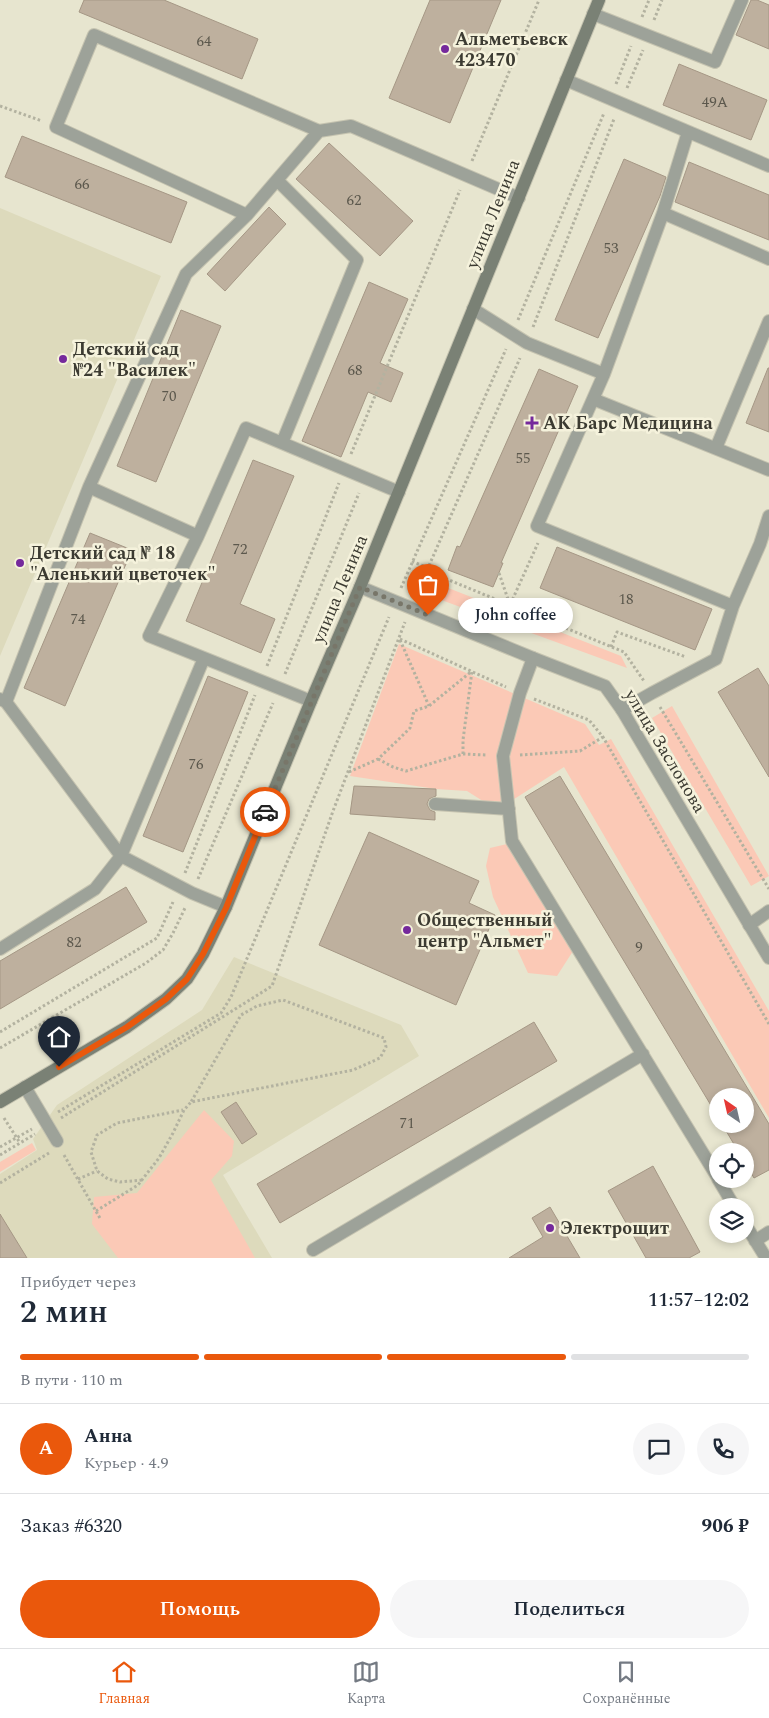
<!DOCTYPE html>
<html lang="ru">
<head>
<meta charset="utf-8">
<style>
  :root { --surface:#fff; --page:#f6f6f7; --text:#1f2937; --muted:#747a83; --line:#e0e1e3; --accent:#ea580c }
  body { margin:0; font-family:Spectral,serif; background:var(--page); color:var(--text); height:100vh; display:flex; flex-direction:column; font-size:19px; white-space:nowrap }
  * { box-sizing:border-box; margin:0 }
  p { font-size:16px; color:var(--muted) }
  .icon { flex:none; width:28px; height:28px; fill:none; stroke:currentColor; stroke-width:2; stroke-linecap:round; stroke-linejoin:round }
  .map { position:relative; height:1258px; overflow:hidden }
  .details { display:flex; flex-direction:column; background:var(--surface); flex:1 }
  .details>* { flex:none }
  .needle { width:32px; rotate:326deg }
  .tools { position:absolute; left:709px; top:1088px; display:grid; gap:10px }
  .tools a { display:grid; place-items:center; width:45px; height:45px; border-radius:50%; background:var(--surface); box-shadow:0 2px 8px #0003; font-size:25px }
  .pin { position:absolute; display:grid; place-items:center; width:42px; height:42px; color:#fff; margin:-51px -21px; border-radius:50% 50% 50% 0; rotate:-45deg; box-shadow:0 0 5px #0007 }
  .pin .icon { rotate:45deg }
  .courier { position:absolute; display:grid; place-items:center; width:50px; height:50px; margin:-25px; border:4px solid #ea580c; border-radius:50%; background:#fff; color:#222; box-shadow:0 1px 6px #0007 }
  .bubble { position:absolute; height:35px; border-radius:18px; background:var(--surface); box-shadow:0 2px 8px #0003; font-size:16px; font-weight:600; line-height:35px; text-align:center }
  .headline em { font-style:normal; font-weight:600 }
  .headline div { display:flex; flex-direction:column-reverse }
  .headline { display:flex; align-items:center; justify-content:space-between; height:85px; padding:0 20px }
  h1 { font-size:32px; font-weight:600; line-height:38px }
  .bar { display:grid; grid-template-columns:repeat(4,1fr); gap:8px 5px; align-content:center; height:60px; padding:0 20px }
  .bar i { height:6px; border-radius:4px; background:var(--line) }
  .bar .selected { background:var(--accent) }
  .bar p { grid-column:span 4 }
  .line { display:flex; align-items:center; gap:12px; padding:0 20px; border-top:1px solid var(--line) }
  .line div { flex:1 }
  .round { display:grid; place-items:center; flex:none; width:52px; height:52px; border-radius:26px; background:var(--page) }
  .button { display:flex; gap:10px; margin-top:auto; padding:10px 20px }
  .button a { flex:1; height:58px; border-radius:30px; background:var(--accent); color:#fff; font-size:20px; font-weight:600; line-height:58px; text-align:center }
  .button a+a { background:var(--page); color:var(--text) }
  .tabs { display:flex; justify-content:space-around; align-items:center; height:70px; border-top:1px solid var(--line); background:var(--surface); font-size:14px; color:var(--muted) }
  .tabs a { display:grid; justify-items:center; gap:2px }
  .tabs .selected { color:var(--accent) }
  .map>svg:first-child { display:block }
  .built { fill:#dddabc }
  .green { fill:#fbc9b6 }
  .building { fill:#beb09e; stroke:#a59785 }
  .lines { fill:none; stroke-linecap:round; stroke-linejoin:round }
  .lane-casing { stroke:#c5c3b0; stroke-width:14 }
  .street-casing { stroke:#c5c3b0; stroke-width:14 }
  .secondary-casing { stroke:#c5c3b0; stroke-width:14 }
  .path { stroke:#b3b2a0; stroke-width:3; stroke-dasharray:2.5 2.5; stroke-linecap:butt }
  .lane { stroke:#9da299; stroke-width:12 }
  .street { stroke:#9da299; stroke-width:12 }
  .secondary { stroke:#7a8175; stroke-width:12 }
  .done { stroke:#787669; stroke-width:5; stroke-dasharray:0 9 }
  .route { stroke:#ea580c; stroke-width:6 }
  .poi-dot { fill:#75299c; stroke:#f5f2dc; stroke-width:2 }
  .labels { text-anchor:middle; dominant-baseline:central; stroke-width:5; stroke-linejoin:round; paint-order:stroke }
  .number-label { font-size:15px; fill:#5c584d }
  .poi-label { font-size:18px; font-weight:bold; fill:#3c3b32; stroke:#f5f2dc; text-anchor:start }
  .street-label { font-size:18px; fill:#3c3b32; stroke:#f5f2dc }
</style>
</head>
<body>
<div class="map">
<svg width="769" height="1258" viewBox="0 0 769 1258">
  <rect width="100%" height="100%" fill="#e7e5cf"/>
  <!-- built -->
  <path class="built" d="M0 208 161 276 0 656Z
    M234 957 401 1025 419 1056 223 1175 272 1258H0V1174L37 1150 33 1139 57 1105 202 1010Z"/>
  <!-- green -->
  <path class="green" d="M433 582 621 656 627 668 425 594Z
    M399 644 585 724 599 745 611 739 769 1011V1118L564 767 497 810 467 791 436 789 350 776Z
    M672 706 769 876 751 886 652 718Z
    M507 844 573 951 557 976 528 973 493 897 486 866 490 848Z
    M204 1110 234 1141 232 1156 211 1180 255 1258H118L92 1224 94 1197 137 1193Z
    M32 1143 36 1150 0 1172V1162Z"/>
  <!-- building -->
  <path class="building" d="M84 0H164L258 39 242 79 79 12Z
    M430 0H501L450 123 389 98Z
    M751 0H757L769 5V49L736 35Z
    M679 64 767 100 751 140 663 105Z
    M22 136 187 202 171 243 5 177Z
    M329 143 413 221 380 256 296 179Z
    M624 159 666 177 660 196 598 338 555 320Z
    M689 162 769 195V240L675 202Z
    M269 207 286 224 225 291 207 274Z
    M369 282 408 299 380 363 403 373 391 402 368 392 341 457 302 441Z
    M181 310 221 326 156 482 117 466Z
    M768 368H769V432L746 423Z
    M539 369 578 386 501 563H503L493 587 448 570 457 546 460 547Z
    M253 460 294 476 240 604 275 619 261 653 186 621Z
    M90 533 132 550 65 706 24 688Z
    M557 547 712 609 695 650 540 588Z
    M758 668 769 686V777L718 692Z
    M208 676 248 692 183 852 143 836Z
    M560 776 769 1124V1170L754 1178 745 1163V1151H738L722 1124H745V1096H718V1117L525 797Z
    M354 786 436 789V796L429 799 427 804 430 810 435 812V820L350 814Z
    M369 832 479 881 469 903 495 915 456 1005 319 945Z
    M126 887 147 922 0 1009V961Z
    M534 1022 557 1061 280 1223 257 1184Z
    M236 1102 257 1134 242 1144 221 1112Z
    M653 1166 700 1252 689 1258H646L608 1191Z
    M550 1207 580 1258H509L543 1237 532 1218Z
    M0 1214 27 1258H0Z"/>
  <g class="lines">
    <!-- lane casing -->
    <g class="lane-casing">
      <path id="lane" d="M593 14 715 62 742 0
        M566 80 769 166
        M277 180 357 260 282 443
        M663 213 688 132
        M247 215 56 127 94 35 319 131 351 126 519 198
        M473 309 527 343 604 374
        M593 399 769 470
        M716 448 769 321
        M89 487 198 536
        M733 606 760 544 769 516
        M204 658 311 701
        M533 658 520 693 503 756 512 841 718 1178
        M0 699 6 702 121 856 192 893 226 907
        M6 702 89 487 186 274 247 215 319 131
        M622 710 652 693 716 659 733 606 537 526 604 374 663 213 769 259
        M435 804 509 809
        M749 925 769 911
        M0 949 95 889 121 856 204 658 149 636 198 536 246 428 399 492
        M25 1087 57 1141
        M718 1179 734 1206
        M745 1224 766 1258
        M755 1241 769 1232
        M313 1250 643 1054"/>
    </g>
    <!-- street casing -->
    <g class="street-casing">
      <path id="street" d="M360 587 533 658 605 686 622 710 769 958"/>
    </g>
    <!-- secondary casing -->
    <g class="secondary-casing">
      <path id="secondary" d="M0 1102 127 1027 166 999 187 979 203 954 226 907 311 701 360 587 599 0"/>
    </g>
    <!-- path -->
    <path class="path" d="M642 17 649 0
      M654 20 662 0
      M616 84 631 46
      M627 88 643 50
      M0 106 42 121
      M472 161 539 0
      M518 320 604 113
      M533 327 614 119
      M351 454 460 190
      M412 561 428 568
      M427 571 624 652 644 681
      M499 573 510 605 538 543
      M401 588 506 349
      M417 593 520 358
      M400 639 506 687
      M400 640 429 706
      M611 647 617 632 686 657
      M267 666 339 483
      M285 674 359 493
      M534 699 589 720 603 737 769 1024
      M660 707 769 889
      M463 754V740L472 671
      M520 755 580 751 603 737
      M378 759 393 767 406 771 463 754 486 755
      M349 772 378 759 399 739 410 728 414 711 429 706 472 671
      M185 873 255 695
      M198 879 273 703
      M0 1032 157 938 173 902
      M0 1048 146 963 163 950 173 933 185 908
      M58 1112 221 1013 231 997 389 617
      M4 1118 20 1143
      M61 1118 272 986 333 811 405 622
      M0 1147 32 1129
      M0 1155 35 1134
      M64 1155 101 1220
      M78 1179 97 1171
      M142 1180 120 1182 108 1179 97 1171 91 1152 97 1135 117 1123 183 1110
      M0 1183 49 1153
      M96 1211 138 1185 159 1158 173 1133 184 1110 191 1102 353 1070 380 1058 386 1047 384 1038 283 1000 257 1006 241 1015 191 1102"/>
    <!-- lane -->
    <use href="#lane" class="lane"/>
    <!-- street -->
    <use href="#street" class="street"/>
    <!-- secondary -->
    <use href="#secondary" class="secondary"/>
  </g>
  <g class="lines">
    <!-- done -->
    <path class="done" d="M265 812 360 587 428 615"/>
    <!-- route -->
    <path class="route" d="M59 1067 127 1027 166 999 187 979 203 954 226 908 265 812"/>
  </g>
  <!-- markers -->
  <g class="poi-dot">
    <circle cx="445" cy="49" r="5"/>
    <circle cx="63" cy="359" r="5"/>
    <path d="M529.5 415.5h5v5h5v5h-5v5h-5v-5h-5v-5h5z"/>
    <circle cx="20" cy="563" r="5"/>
    <circle cx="407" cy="930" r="5"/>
    <circle cx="550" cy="1228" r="5"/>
  </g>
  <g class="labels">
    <!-- number labels -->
    <g class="number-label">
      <text x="204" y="41">64</text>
      <text x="715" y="102">49А</text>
      <text x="82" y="184">66</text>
      <text x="354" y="200">62</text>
      <text x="611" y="248">53</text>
      <text x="355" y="370">68</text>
      <text x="169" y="396">70</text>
      <text x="523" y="458">55</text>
      <text x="240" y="549">72</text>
      <text x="626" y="599">18</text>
      <text x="78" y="619">74</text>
      <text x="196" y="764">76</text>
      <text x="74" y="942">82</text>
      <text x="639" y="947">9</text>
      <text x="407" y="1123">71</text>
    </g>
    <!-- poi labels -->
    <g class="poi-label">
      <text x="455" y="39">Альметьевск<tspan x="455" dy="21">423470</tspan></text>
      <text x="73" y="349">Детский сад<tspan x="73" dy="21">№24 "Василек"</tspan></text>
      <text x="543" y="423">АК Барс Медицина</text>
      <text x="30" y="553">Детский сад № 18<tspan x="30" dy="21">"Аленький цветочек"</tspan></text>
      <text x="417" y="920">Общественный<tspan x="417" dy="21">центр "Альмет"</tspan></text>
      <text x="560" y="1228">Электрощит</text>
    </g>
    <!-- street labels -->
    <g class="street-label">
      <text transform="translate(493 214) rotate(-68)">улица Ленина</text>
      <text transform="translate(340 589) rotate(-67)">улица Ленина</text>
      <text transform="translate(665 751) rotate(59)">улица Заслонова</text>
    </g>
  </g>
</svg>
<div class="tools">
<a><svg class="needle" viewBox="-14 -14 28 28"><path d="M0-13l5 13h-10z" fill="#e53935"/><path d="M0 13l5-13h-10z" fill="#747a83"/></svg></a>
<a><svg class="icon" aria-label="locate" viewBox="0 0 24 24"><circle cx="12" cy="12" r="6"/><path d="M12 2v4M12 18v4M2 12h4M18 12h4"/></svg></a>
<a><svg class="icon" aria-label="layers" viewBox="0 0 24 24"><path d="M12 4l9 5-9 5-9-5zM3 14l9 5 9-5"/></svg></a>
</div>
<div class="pin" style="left:428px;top:615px;background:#ea580c"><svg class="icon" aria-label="bag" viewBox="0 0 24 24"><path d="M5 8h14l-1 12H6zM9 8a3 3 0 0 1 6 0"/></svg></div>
<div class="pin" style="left:59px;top:1067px;background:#1f2937"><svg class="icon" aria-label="home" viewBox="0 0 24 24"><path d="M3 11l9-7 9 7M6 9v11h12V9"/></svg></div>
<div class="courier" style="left:265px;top:812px"><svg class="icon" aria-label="car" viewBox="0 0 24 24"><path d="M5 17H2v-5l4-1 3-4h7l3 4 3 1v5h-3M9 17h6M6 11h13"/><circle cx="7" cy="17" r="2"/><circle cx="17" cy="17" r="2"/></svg></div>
<div class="bubble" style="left:458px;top:598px;width:115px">John coffee</div>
</div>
<section class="details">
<div class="headline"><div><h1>2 мин</h1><p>Прибудет через</p></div><em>11:57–12:02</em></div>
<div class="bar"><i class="selected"></i><i class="selected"></i><i class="selected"></i><i></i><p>В пути · 110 m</p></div>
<div class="line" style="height:90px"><b class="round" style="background:var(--accent);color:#fff">А</b><div><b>Анна</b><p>Курьер · 4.9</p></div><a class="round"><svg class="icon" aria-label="chat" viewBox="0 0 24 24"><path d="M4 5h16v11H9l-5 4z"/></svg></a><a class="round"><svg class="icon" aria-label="phone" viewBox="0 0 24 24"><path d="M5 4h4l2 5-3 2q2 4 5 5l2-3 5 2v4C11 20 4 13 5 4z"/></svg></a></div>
<div class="line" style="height:65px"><div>Заказ #6320</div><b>906 ₽</b></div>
<div class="button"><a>Помощь</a><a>Поделиться</a></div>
</section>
<nav class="tabs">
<a class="selected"><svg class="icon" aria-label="home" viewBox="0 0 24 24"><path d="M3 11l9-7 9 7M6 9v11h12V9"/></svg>Главная</a>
<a><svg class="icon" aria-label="map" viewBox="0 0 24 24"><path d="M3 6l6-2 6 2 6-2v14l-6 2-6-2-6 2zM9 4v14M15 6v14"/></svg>Карта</a>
<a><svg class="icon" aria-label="saved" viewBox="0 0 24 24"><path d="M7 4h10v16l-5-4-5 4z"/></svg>Сохранённые</a>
</nav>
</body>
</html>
